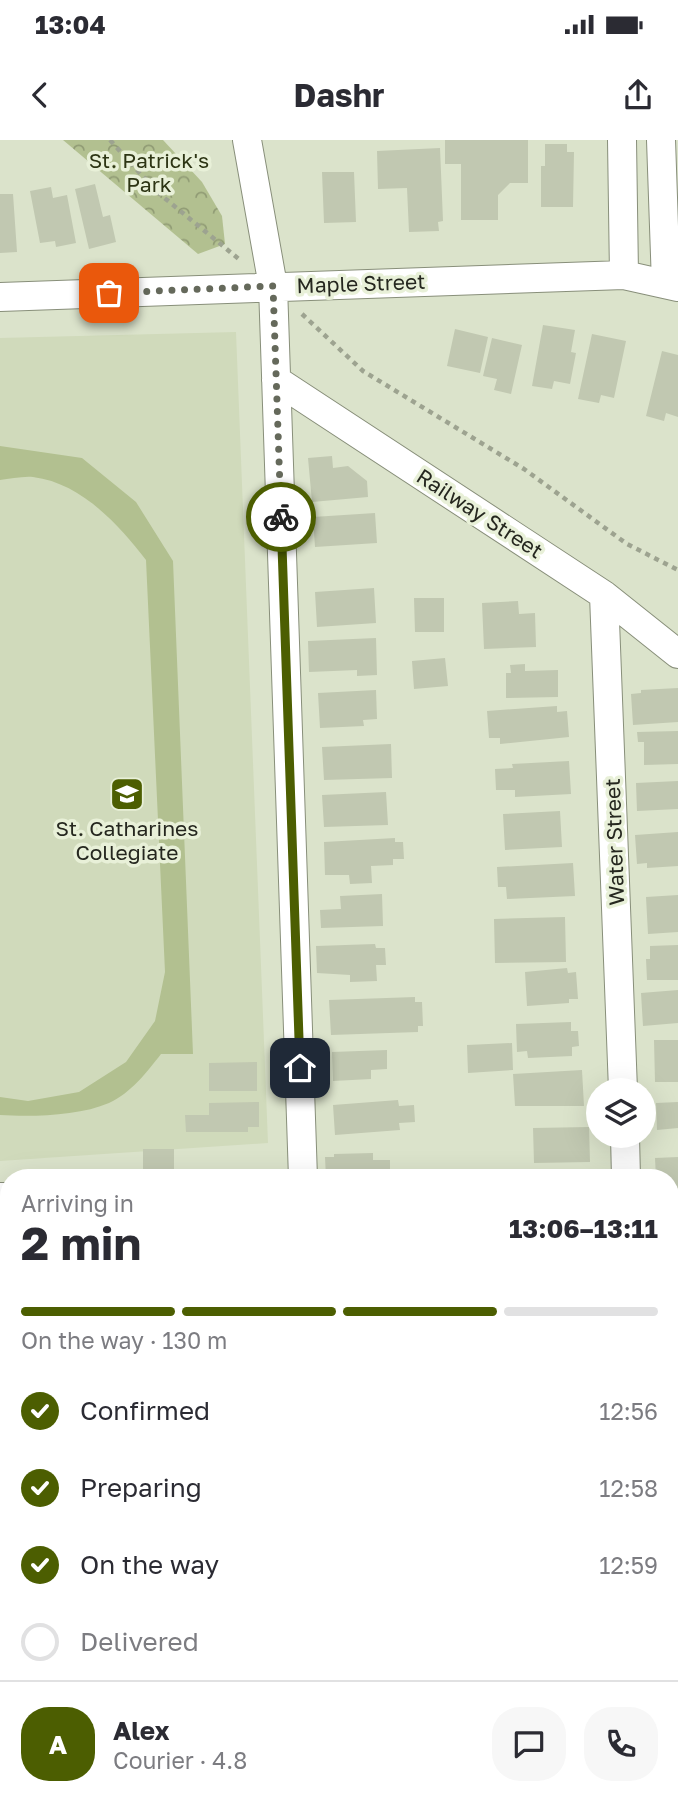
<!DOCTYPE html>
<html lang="en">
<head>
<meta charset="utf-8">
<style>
  :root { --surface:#fff; --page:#f7f7f7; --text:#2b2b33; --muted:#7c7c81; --line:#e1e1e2; --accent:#4c5e01 }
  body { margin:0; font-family:"Golos Text",sans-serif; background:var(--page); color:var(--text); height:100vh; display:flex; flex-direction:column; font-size:26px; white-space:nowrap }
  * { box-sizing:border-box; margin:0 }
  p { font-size:23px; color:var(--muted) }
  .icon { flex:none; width:38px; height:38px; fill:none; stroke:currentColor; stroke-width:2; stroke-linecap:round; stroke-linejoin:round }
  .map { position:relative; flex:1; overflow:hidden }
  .details { position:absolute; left:0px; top:1029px; width:679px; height:651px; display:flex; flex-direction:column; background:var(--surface); border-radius:28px 28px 0 0; box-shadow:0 7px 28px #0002 }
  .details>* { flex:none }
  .fabs { position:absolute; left:586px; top:938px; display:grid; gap:14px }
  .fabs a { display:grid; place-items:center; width:70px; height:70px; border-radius:50%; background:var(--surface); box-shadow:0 7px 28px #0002; font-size:35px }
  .pin { position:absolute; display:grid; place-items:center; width:60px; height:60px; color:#fff; margin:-30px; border-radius:14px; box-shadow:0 4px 10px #0006 }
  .courier { position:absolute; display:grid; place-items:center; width:70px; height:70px; margin:-35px; border:5px solid #4c5e01; border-radius:50%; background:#fff; color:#222; box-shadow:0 2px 9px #0007 }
  .head em { font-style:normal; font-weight:700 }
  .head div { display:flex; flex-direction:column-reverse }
  .head { display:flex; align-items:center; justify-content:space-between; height:119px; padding:0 21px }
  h1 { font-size:46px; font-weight:700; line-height:52px }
  .bar { display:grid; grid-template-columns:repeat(4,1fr); gap:10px 7px; align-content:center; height:84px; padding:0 21px }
  .bar i { height:9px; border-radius:5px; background:var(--line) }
  .bar .current { background:var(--accent) }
  .bar p { grid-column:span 4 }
  .line { display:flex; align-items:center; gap:18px; padding:0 21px; border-top:2px solid var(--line) }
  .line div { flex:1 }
  .round { display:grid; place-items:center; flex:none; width:74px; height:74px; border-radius:28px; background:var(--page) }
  ol { padding:0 21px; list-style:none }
  li { display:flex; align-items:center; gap:21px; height:77px }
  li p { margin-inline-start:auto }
  li .icon { padding:7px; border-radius:50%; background:var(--accent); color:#fff; stroke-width:4 }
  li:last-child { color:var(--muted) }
  li i { width:38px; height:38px; border:4px solid var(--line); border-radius:50% }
  .status { display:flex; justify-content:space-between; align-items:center; height:49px; padding:0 35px; background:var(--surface); direction:ltr }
  .status svg { height:19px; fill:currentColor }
  header { display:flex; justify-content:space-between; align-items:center; height:91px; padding:0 21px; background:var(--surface); font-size:32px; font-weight:700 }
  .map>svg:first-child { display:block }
  .built { fill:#d0dabb }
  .park { fill:url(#park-crowns) }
  .garden { fill:#b2c090 }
  .building { fill:#c1c8b1 }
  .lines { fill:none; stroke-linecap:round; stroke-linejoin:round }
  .minor-casing { stroke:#888f7a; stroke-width:30 }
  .secondary-casing { stroke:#888f7a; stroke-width:40 }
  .path { stroke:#9da390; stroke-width:4.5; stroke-dasharray:5 5; stroke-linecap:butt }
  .minor { stroke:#fff; stroke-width:28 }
  .secondary { stroke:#fff; stroke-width:38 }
  .done { stroke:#65695b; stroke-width:7; stroke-dasharray:0 12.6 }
  .route { stroke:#4c5e01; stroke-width:9 }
  .labels { text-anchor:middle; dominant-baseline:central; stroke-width:7; stroke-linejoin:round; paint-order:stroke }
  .park-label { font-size:21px; fill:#2d3514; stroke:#e8f0d8 }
  .street-label { font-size:21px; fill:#25271f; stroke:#e8f0d8 }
  .poi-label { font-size:21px; fill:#25271f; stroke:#e8f0d8 }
</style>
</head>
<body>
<div class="status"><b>13:04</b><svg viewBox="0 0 49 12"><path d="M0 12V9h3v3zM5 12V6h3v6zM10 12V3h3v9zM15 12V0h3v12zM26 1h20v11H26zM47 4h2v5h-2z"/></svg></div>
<header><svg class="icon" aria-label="back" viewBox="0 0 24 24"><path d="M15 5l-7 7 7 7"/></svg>Dashr<svg class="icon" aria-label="share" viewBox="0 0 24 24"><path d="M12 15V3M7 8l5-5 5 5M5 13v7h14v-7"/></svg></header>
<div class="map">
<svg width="678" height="1680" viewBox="0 0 678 1680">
  <defs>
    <pattern id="park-crowns" width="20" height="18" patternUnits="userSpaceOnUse" patternTransform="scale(1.75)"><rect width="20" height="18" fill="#b2c090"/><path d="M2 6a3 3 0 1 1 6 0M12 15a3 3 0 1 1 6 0" fill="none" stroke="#919c75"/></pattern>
  </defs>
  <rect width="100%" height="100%" fill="#dbe3cb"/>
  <!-- built -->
  <path class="built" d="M236 192 268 1003 0 1021V198Z
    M0 1591H9V1671H105V1680H0Z"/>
  <!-- park -->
  <path class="park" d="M63 0H163L202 42 222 76 225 104 198 114Z"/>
  <!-- garden -->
  <path class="garden" d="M0 306 82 318 136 362 173 421 193 914H161C147 932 131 953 109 963 79 976 32 977 0 975V957L28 961 79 952 126 922 155 881 165 832 146 420C118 384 81 343 33 337 23 336 10 339 0 340Z"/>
  <!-- building -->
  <path class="building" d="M445 0H528V43H510L498 55V80H461V24H445Z
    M545 4H567V12H574L573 67H541V26H545Z
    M440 8 443 81 438 82 439 91 409 92 407 48 378 49 377 11Z
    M322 32H354L356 82 324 83Z
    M95 44 103 77 110 75 116 102 89 109 75 49Z
    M51 47 53 58 67 55 76 103 56 107 55 101 40 103 30 51Z
    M0 54H13L17 112 0 113Z
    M543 185 575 190 571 212 576 213 570 244 554 241 552 249 532 246Z
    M455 189 488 197 480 233 447 226Z
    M592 194 626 201 614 258 601 255 599 263 578 259Z
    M492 198 522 205 511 254 494 250 497 239 483 236Z
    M662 211 678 215V277L666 273 664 281 646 276Z
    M332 316 333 328 348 326 367 341 368 357 312 362 308 318Z
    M375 373 377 403 315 407 313 377Z
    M374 448 376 483 317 487 315 452Z
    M414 458H444V492H415Z
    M518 461 519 474 535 473 536 507 484 509 482 463Z
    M376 498 377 535 357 536V530L309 532 308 501Z
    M445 518 448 546 414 549 412 521Z
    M525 524V531L558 530V557L506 558V533H511L510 525Z
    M678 548V582L633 585 631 554 641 553V550Z
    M376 550 377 579 363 580 364 586 320 588 318 553Z
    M557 566V572L567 571 569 597 500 604V598H489L487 571Z
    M678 591V624L644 625V602H638L637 592Z
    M391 604 392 638 324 640 322 607Z
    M569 621 571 654 515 657V650H496L495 629 513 628 512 624Z
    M678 641V669L637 671 636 643Z
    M386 652 388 685 324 687 322 655Z
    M560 671 562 707 505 710 503 674Z
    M678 692V726L647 728V723L637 724 635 695Z
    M395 698V702H403L404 719H393V725L371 726 372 743 350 744 349 735H325L324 702Z
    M573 723 575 756 507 759 506 747H498L497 727Z
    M382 754 383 786 321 788 320 770 341 769 340 756Z
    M678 755V792L648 794 646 757Z
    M565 777 566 822 495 823 494 779Z
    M375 804 376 808H385L386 825H376L377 841 350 842V835L317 833 316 806Z
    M678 805V840H647L646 819H650V806Z
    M567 828 568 833 576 832 578 859H569V863L527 866 525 832Z
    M678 850V883L643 886 641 853Z
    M415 857V862H422L423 886H418V892L331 895 329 860Z
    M571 882V891H578L579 906 572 907V916L528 918 527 911 517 912 516 884Z
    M654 900H678V942H655Z
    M512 903 513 930 468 933 467 905Z
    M387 910V929L371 930V939L333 941 332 912Z
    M257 922V951H209V923Z
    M582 930 584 966H515L513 934Z
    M398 960 399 966 414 965 415 982 399 983 400 990 335 995 333 965Z
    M259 962V987H248V992H186L185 975H209V963Z
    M678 962V988L657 990 656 963Z
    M589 987 590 1022 534 1023 533 988Z
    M143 1009H174V1038H143Z
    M373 1013V1020H390V1038H326L325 1017H334V1014Z
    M678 1017V1048L670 1049V1038H656L655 1018Z
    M0 1108H9V1173L0 1174Z
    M670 1116H678V1154H670Z
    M670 1170H678V1205H670Z
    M670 1234H678V1262H670Z
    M670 1267H678V1296L670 1297Z
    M678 1358V1413H670V1359Z
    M670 1565 678 1581V1589L670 1593Z
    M9 1599V1646H0V1600Z
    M34 1671H82L85 1680H38Z
    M389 1671H416L421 1680H393Z
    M434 1671H469L474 1680H438Z
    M487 1671H519L523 1679 491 1680Z
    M630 1671H667L648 1680H635Z"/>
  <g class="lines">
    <!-- minor casing -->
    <g class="minor-casing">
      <path id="minor" d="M247 0 273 146 303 1038
        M622 0 624 135
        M661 0 666 144
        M0 157 624 135 678 147
        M276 240 604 455 678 514
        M604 455 623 950
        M625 996 626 1038
        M0 1057H9
        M135 1671V1680"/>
    </g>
    <!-- secondary casing -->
    <g class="secondary-casing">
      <path id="secondary" d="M670 1471 678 1467
        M246 1680 264 1671"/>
    </g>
    <!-- path -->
    <path class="path" d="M110 0 156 51 240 120
      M302 174 363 231 524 329 627 404 678 430"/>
    <!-- minor -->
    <use href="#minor" class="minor"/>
    <!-- secondary -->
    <use href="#secondary" class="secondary"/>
  </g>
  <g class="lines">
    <!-- done -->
    <path class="done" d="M109 153 273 146 281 377"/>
    <!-- route -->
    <path class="route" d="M281 377 300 928"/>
  </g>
  <!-- icons -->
  <defs>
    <g id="school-square" transform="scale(1.75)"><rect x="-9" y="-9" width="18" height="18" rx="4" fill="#4c5e01" stroke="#e8f0d8"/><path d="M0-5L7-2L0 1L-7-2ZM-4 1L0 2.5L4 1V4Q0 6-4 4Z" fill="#fff"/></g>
  </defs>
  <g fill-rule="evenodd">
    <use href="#school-square" x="127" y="654"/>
  </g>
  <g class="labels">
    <!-- park labels -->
    <g class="park-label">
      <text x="149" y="20">St. Patrick's<tspan x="149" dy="24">Park</tspan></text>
    </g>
    <!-- street labels -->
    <g class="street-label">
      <text transform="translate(361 143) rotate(-2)">Maple Street</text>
      <text transform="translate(480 373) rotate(33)">Railway Street</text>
      <text transform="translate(614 702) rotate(-92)">Water Street</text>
    </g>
    <!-- poi labels -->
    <g class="poi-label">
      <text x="127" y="688">St. Catharines<tspan x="127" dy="24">Collegiate</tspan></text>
    </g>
  </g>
</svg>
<div class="fabs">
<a><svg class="icon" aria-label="layers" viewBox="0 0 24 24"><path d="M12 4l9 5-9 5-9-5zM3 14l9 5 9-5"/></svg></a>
</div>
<div class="pin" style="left:109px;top:153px;background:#ea580c"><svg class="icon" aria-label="bag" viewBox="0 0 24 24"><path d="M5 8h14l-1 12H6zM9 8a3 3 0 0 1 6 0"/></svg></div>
<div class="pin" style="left:300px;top:928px;background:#1f2937"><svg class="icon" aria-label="home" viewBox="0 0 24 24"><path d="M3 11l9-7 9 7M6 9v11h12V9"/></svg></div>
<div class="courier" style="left:281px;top:377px"><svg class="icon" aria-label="bike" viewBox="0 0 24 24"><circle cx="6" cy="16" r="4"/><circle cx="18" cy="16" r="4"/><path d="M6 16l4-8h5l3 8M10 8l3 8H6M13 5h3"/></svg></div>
<section class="details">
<div class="head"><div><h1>2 min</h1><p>Arriving in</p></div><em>13:06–13:11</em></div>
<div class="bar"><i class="current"></i><i class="current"></i><i class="current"></i><i></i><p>On the way · 130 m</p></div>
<ol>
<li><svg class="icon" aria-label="check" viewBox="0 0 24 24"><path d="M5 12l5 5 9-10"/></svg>Confirmed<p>12:56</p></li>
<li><svg class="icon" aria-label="check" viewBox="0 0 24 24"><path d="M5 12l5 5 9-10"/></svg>Preparing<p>12:58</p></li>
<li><svg class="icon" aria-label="check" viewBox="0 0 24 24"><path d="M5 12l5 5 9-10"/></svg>On the way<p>12:59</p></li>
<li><i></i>Delivered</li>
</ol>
<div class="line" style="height:126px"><b class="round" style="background:var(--accent);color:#fff">A</b><div><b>Alex</b><p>Courier · 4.8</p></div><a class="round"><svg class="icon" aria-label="chat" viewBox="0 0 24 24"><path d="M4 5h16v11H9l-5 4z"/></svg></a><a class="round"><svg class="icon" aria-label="phone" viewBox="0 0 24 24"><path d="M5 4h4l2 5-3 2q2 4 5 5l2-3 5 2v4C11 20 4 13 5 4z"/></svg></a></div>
</section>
</div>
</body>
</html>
